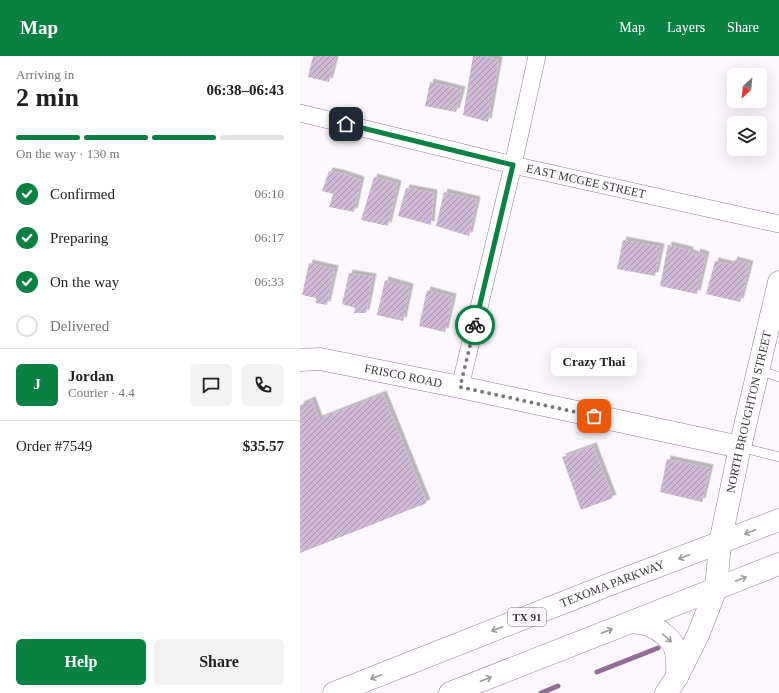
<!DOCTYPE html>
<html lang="en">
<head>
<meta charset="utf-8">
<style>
  :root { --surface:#fff; --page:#f2f2f2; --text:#202124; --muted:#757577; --line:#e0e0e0; --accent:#0b8043 }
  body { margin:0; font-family:"Times New Roman",serif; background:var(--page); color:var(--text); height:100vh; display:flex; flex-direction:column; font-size:15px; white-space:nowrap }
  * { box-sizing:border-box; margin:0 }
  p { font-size:13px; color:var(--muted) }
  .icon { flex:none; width:22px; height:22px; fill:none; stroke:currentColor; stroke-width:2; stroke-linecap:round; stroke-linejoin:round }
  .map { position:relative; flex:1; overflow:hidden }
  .side { display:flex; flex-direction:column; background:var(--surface); width:300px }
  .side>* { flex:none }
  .needle { width:26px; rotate:207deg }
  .tools { position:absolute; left:427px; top:12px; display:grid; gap:8px }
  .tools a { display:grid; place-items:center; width:40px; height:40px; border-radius:6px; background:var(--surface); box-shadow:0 4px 16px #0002; font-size:20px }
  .pin { position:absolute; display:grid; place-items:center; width:34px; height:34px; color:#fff; margin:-17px; border-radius:8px; box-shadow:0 2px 6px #0006 }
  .courier { position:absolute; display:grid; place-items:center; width:40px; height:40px; margin:-20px; border:3px solid #0b8043; border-radius:50%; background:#fff; color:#222; box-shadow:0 1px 5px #0007 }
  .bubble { position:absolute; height:28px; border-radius:6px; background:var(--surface); box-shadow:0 4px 16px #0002; font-size:13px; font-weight:800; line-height:28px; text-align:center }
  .headline em { font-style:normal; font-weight:800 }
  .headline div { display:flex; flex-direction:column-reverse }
  .headline { display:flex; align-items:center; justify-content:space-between; height:68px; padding:0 16px }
  h1 { font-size:26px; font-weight:800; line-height:30px }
  .bar { display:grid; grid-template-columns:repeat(4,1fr); gap:6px 4px; align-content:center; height:48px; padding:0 16px }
  .bar i { height:5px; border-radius:3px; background:var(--line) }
  .bar .selected { background:var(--accent) }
  .bar p { grid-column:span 4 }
  .line { display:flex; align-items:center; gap:10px; padding:0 16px; border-top:1px solid var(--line) }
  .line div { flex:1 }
  .round { display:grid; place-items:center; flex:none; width:42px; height:42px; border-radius:6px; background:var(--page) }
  ol { padding:0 16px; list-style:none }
  li { display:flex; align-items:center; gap:12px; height:44px }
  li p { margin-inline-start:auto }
  li .icon { padding:4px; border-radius:50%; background:var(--accent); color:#fff; stroke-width:4 }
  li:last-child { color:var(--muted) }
  li i { width:22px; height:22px; border:2px solid var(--line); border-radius:50% }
  .action { display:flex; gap:8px; margin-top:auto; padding:8px 16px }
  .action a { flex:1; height:46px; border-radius:6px; background:var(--accent); color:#fff; font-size:16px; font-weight:800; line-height:46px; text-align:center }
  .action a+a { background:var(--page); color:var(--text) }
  header { display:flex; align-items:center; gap:24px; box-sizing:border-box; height:56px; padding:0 20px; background:var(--accent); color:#fff }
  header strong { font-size:19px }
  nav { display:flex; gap:22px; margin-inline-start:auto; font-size:14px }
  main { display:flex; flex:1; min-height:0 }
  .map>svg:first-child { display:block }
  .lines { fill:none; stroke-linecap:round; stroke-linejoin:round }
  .stream { stroke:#946c9a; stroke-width:5 }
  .building { fill:url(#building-hatch); filter:url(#shadow) }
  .lane-casing { stroke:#917b94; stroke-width:10 }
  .street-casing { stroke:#917b94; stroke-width:18 }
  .secondary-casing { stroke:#917b94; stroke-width:23 }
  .primary-casing { stroke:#917b94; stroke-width:23 }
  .lane { stroke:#fff; stroke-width:9 }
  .street { stroke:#fff; stroke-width:17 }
  .secondary { stroke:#fff; stroke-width:22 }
  .primary { stroke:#fff; stroke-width:22 }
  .oneway { stroke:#9e999e }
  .done { stroke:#7f7880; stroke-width:4; stroke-dasharray:0 7.2 }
  .route { stroke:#0b8043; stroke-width:5 }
  .labels { text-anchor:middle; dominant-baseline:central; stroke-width:3; stroke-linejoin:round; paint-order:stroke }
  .shield { fill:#fcf7fc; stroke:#766e77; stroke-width:1 }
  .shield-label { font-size:11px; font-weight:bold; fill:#3c333e }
  .street-label { font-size:12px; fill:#3c333e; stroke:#fcf7fc }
</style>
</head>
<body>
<header>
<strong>Map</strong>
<nav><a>Map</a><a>Layers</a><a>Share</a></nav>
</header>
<main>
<section class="side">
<div class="headline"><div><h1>2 min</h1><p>Arriving in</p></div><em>06:38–06:43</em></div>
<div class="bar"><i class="selected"></i><i class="selected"></i><i class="selected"></i><i></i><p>On the way · 130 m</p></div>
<ol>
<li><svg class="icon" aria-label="check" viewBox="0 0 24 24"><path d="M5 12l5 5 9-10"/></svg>Confirmed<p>06:10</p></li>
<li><svg class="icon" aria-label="check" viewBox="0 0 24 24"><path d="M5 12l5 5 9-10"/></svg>Preparing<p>06:17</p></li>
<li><svg class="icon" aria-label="check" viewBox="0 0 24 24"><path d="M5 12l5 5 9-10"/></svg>On the way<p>06:33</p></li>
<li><i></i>Delivered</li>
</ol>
<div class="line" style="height:72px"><b class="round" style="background:var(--accent);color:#fff">J</b><div><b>Jordan</b><p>Courier · 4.4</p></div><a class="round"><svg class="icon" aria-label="chat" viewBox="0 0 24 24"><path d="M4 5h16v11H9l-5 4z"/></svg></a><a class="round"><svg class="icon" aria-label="phone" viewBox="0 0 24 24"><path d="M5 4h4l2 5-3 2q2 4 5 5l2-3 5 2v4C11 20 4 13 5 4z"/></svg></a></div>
<div class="line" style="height:52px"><div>Order #7549</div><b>$35.57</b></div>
<div class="action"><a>Help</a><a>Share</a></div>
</section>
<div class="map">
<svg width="479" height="637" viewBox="0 0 479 637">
  <defs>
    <pattern id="building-hatch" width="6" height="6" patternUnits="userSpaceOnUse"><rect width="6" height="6" fill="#d0b9d4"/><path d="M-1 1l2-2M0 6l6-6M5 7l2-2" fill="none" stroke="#aa97ad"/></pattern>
    <filter id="shadow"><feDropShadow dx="3.5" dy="-3.5" stdDeviation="0" flood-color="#0004"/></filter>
  </defs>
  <rect width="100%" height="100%" fill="#fcf7fc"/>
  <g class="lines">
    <!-- stream -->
    <path class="stream" d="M297 616 358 592
      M241 637 258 630"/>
  </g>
  <!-- building -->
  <path class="building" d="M13 0H36L29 26 8 21Z
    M173 0H184L199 4 188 66 163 59Z
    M130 26 162 34 156 56 125 50Z
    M29 115 40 117 61 124 54 156 29 151 33 138 22 135Z
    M74 121 98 128 88 170 61 164Z
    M106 132 134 137 131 169 98 160Z
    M144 136 177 144 169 180 136 170Z
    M323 184 361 191 355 220 317 213Z
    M368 189 389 194 390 197 396 199 397 196 406 199 397 238 360 230Z
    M434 204 450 208 440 246 406 238 415 205 432 209Z
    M9 207 35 213 27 249 16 247V242L2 239Z
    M49 217 73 221 66 257H54L55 252 42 248Z
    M85 224 110 231 103 265 77 259Z
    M127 234 153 241 145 276 119 270Z
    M83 338 127 447 0 497V349L12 344 19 363Z
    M293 390 313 442 281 454 262 401Z
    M367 403 410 412 402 446 360 436Z"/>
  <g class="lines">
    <!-- lane casing -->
    <g class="lane-casing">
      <path id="lane" d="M458 314 479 321
        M440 391 479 401"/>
    </g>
    <!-- street casing -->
    <g class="street-casing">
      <g id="street">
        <path id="s1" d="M0 57 213 109 479 168"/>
        <path d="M160 331 213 109 237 0"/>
      </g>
    </g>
    <!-- secondary casing -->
    <g class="secondary-casing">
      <g id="secondary">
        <path id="s2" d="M0 304 20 303 160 331 440 391"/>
        <path id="s3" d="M366 637 377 621 398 579 416 533 420 487 440 391 479 226"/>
      </g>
    </g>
    <!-- primary casing -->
    <g class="primary-casing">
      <g id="primary">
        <path d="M332 566C337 567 343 567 348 569 359 573 374 584 376 596 378 604 377 613 377 621"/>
        <path id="s4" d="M34 637 303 531 479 464"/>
        <path d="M150 637 479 508"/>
      </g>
    </g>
    <!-- lane -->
    <use href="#lane" class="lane"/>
    <!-- street -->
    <use href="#street" class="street"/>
    <!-- secondary -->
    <use href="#secondary" class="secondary"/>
    <!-- primary -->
    <use href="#primary" class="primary"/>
  </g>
  <!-- one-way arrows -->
  <defs><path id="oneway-shaft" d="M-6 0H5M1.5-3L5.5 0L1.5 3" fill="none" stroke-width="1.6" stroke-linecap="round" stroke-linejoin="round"/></defs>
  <g class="oneway">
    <use href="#oneway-shaft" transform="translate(450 476) rotate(159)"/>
    <use href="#oneway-shaft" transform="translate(384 501) rotate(159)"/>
    <use href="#oneway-shaft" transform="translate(441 523) rotate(-22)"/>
    <use href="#oneway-shaft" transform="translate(197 573) rotate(159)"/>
    <use href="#oneway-shaft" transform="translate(307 575) rotate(-21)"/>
    <use href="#oneway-shaft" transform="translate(367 582) rotate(42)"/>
    <use href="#oneway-shaft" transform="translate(76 621) rotate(159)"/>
    <use href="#oneway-shaft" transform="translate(186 623) rotate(-21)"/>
  </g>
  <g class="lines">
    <!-- done -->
    <path class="done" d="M175 269 160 331 294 360"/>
    <!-- route -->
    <path class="route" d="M46 68 213 109 175 269"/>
  </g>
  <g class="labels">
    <!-- shield labels -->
    <rect class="shield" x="208" y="552" width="38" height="18" rx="3"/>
    <g class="shield-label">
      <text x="227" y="561">TX 91</text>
    </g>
    <!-- street labels -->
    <g class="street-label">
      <text stroke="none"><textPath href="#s1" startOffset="294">EAST MCGEE STREET</textPath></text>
      <text stroke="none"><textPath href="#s2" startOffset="105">FRISCO ROAD</textPath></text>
      <text stroke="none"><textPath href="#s3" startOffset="296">NORTH BROUGHTON STREET</textPath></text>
      <text stroke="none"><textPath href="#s4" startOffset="299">TEXOMA PARKWAY</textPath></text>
    </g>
  </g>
</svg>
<div class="tools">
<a><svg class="needle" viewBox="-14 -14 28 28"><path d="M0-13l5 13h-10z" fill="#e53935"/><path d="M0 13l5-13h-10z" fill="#757577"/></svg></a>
<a><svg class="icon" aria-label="layers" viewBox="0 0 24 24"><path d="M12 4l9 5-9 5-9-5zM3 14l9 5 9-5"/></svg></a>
</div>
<div class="pin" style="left:294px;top:360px;background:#ea580c"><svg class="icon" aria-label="bag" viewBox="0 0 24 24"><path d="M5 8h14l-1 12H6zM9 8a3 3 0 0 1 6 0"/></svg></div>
<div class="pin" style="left:46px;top:68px;background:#1f2937"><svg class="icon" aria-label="home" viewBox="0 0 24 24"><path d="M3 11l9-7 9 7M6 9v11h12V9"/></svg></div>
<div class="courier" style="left:175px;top:269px"><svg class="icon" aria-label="bike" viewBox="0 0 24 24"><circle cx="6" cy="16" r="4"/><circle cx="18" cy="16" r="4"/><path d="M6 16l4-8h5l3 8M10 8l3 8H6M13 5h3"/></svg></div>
<div class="bubble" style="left:251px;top:292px;width:86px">Crazy Thai</div>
</div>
</main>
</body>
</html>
